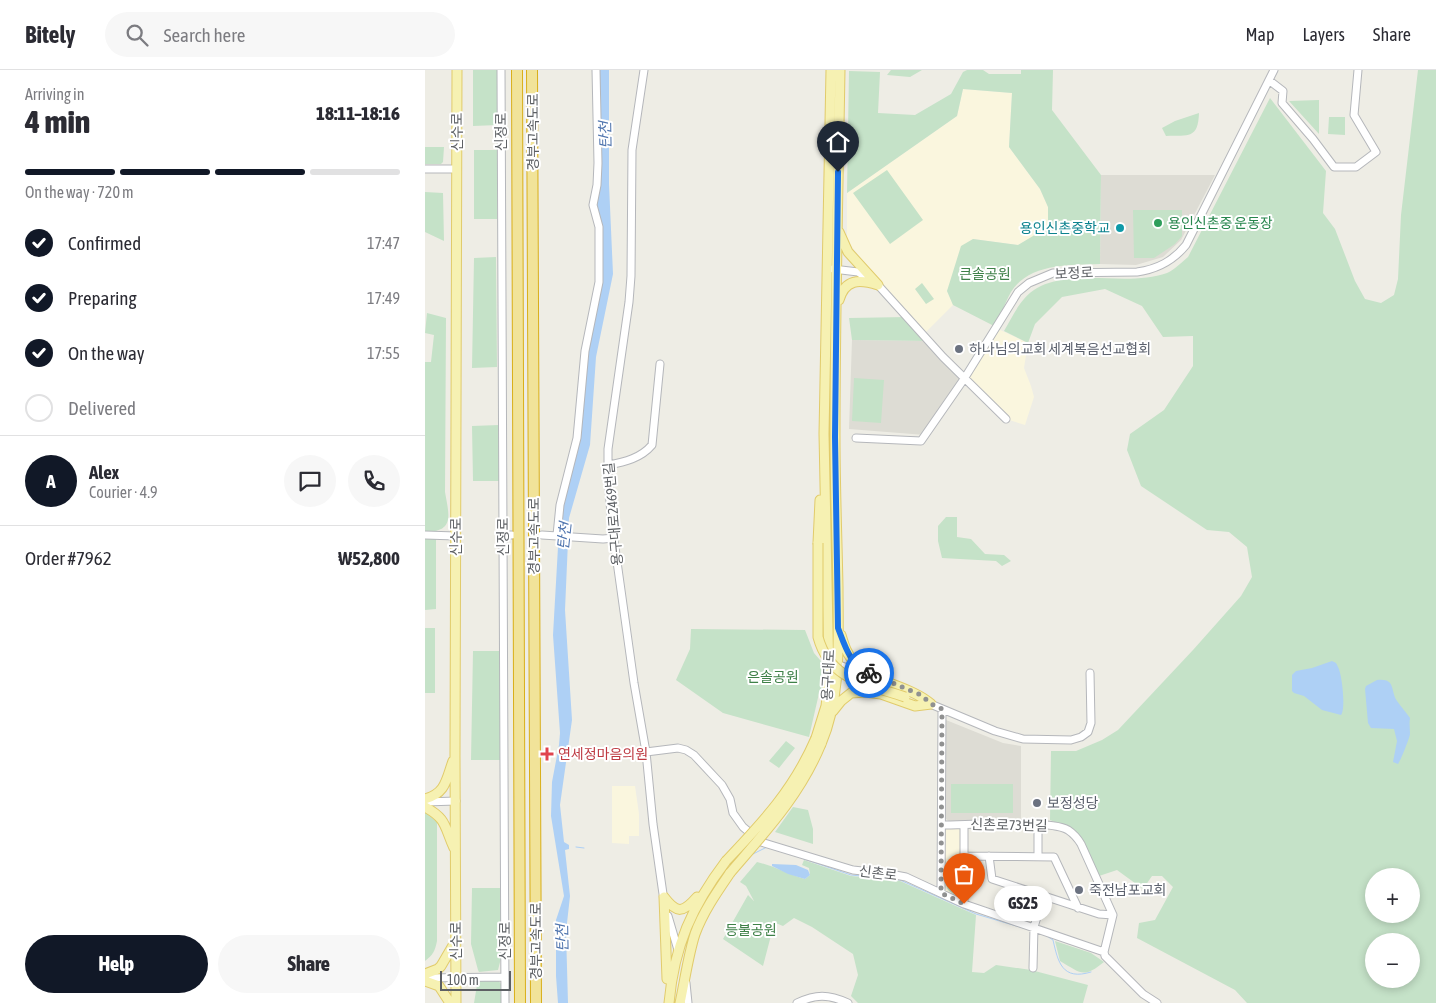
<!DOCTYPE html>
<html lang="en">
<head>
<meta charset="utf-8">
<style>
  :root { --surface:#fff; --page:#f7f7f7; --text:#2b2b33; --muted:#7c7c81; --line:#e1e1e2; --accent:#111827 }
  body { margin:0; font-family:"Asap Condensed","Noto Sans KR",sans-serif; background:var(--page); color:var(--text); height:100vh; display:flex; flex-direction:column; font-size:19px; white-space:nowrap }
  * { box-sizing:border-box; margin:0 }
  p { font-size:16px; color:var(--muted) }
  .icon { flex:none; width:28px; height:28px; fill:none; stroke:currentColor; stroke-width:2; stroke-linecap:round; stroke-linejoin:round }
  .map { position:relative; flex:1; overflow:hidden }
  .panel { display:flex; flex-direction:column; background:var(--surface); width:425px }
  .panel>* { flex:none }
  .tools { position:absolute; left:940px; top:798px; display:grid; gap:10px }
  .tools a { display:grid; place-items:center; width:55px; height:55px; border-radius:50%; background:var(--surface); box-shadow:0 2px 8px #0003; font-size:25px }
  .scale { position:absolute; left:15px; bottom:12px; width:71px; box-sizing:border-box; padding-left:5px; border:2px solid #5d6064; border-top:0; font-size:14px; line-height:18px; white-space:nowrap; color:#5d6064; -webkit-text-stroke:4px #fff; paint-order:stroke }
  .pin { position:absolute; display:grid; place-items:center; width:42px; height:42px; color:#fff; margin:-51px -21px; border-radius:50% 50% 50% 0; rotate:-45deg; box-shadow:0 0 5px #0007 }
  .pin .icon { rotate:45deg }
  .courier { position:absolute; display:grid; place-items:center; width:50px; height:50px; margin:-25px; border:4px solid #1a73e8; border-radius:50%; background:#fff; color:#222; box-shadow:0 1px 6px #0007 }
  .bubble { position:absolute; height:35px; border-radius:18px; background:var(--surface); box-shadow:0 2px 8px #0003; font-size:16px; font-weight:800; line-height:35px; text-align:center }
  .overview em { font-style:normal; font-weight:800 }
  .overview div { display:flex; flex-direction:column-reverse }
  .overview { display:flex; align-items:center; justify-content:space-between; height:85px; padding:0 25px }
  h1 { font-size:32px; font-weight:800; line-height:38px }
  .bar { display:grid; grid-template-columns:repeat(4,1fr); gap:8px 5px; align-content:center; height:60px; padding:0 25px }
  .bar i { height:6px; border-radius:4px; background:var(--line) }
  .bar .on { background:var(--accent) }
  .bar p { grid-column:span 4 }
  .line { display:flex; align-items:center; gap:12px; padding:0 25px; border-top:1px solid var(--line) }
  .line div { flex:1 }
  .round { display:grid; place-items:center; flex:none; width:52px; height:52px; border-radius:26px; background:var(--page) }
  ol { padding:0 25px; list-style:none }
  li { display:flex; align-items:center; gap:15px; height:55px }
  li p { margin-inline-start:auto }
  li .icon { padding:5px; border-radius:50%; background:var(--accent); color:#fff; stroke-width:4 }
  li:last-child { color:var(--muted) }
  li i { width:28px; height:28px; border:2px solid var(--line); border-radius:50% }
  .primary-button { display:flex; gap:10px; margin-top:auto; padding:10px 25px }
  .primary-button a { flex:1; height:58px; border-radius:30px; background:var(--accent); color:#fff; font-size:20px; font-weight:800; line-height:58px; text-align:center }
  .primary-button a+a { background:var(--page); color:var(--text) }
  header { display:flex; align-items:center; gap:30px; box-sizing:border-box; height:70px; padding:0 25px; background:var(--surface); border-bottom:1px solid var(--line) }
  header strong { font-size:24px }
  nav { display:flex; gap:28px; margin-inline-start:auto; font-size:18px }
  .search { width:350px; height:45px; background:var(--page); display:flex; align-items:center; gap:12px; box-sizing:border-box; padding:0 18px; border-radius:28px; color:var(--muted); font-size:19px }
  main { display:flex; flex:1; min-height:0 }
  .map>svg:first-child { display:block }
  .commercial { fill:#faf6de }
  .education { fill:#dddcd4 }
  .green { fill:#c5e2c8; fill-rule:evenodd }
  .water { fill:#aed0f5 }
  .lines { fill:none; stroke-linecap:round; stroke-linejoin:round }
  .stream { stroke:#aed0f5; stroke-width:1 }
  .minor-casing { stroke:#b5b7bb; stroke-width:9 }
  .major-casing { stroke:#e1cb6b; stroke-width:11 }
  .highway-casing { stroke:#d9af1a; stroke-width:12 }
  .minor { stroke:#fff; stroke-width:7 }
  .major { stroke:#f6f1b2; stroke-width:9 }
  .highway { stroke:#f1e399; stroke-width:10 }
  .major-bridge-casing { stroke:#e1cb6b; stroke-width:11; stroke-linecap:butt }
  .major-bridge { stroke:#f6f1b2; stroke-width:9 }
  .done { stroke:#909191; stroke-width:5; stroke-dasharray:0 9 }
  .route { stroke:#1a73e8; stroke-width:6 }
  .leisure-dot { fill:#2e9e5b; stroke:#fff; stroke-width:2 }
  .culture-dot { fill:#0f9aa8; stroke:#fff; stroke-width:2 }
  .worship-dot { fill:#6b7280; stroke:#fff; stroke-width:2 }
  .health-dot { fill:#e0444e; stroke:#fff; stroke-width:2 }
  .labels { text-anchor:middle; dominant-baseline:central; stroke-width:4; stroke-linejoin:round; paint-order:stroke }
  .street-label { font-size:14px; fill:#5d6064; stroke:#fff }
  .leisure-label { font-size:14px; fill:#27864d; stroke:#fff; text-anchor:start }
  .culture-label { font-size:14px; fill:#0d838f; stroke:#fff; text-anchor:end }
  .park-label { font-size:14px; fill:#3f8148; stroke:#fff }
  .worship-label { font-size:14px; fill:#5b616d; stroke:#fff; text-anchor:start }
  .health-label { font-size:14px; fill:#be3a42; stroke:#fff; text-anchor:start }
  .water-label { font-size:15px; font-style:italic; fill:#5075ae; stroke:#fff }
</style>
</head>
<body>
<header>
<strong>Bitely</strong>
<div class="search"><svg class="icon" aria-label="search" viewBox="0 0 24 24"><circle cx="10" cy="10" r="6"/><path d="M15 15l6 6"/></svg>Search here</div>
<nav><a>Map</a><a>Layers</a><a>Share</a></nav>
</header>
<main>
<section class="panel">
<div class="overview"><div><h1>4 min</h1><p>Arriving in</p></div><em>18:11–18:16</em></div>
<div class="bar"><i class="on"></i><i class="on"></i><i class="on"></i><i></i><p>On the way · 720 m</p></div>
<ol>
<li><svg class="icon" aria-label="check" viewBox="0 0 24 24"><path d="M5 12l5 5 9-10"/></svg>Confirmed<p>17:47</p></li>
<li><svg class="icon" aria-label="check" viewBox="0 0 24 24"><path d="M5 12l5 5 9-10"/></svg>Preparing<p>17:49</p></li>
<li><svg class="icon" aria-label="check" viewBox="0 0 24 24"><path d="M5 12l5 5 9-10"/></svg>On the way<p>17:55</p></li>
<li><i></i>Delivered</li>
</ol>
<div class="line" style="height:90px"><b class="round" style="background:var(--accent);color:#fff">A</b><div><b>Alex</b><p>Courier · 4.9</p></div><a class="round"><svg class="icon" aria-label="chat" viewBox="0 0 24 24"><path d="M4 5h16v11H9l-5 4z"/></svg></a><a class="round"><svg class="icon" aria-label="phone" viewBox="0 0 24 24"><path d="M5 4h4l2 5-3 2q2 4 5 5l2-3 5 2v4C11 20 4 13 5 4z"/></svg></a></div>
<div class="line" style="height:65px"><div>Order #7962</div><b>₩52,800</b></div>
<div class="primary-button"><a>Help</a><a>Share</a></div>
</section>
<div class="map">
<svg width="1011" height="933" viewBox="0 0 1011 933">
  <rect width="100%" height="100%" fill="#eeede5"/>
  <!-- commercial -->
  <path class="commercial" d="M538 19 587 23 584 77 615 119 623 137V158L593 175 548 169 522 221 528 235 498 265 422 171V123L532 46Z
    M571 258 603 273 599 298 606 316 609 327 600 355 581 349 539 309Z
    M187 716H210L214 744V766H204V774L187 773Z
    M519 758H537L535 828H533L521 822 519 817Z"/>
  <!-- education -->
  <path class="education" d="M676 105H790L756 170 738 187 711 195 675 194Z
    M427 270 503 271 539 309 500 365 424 359Z
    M521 650 578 673 596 676V753L525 752 521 749Z"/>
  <!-- green -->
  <path class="green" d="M48 0H73V55L48 56Z
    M466 0H497L485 7 462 5Z
    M542 0H558L564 4H596V0H628L627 40 676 105 675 194C645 195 604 193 586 222 580 232 576 246 571 257L528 235 522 221 536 176 548 169 593 175 623 157V137L615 119 584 77 587 23 538 19 532 46 422 123 424 1 455 2 453 43 490 45 526 24 538 2Z
    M993 0H1011V933H822L810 920 712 868 714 853 730 850 748 817 737 806H727L718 819 692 800 674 806 656 768 649 760 625 750 626 681H651L677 670 693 660 768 580 816 526 827 507 822 477 804 462 782 460 716 416 702 380 705 364 739 340 768 296V266L738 267 717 236 680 219 637 227 610 254 603 273 579 261C585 251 591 238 599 229 631 192 699 219 742 203 749 200 757 192 763 187L845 28 901 101 898 143 910 159 930 211 940 229 956 233 969 225 973 209 976 145ZM949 806H986V844H949ZM949 871H986V909H949Z
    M894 30V64L864 31Z
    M774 43C773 69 764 65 741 66L737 58 750 51Z
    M904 47H920V65L903 64Z
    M0 77H19L18 92 16 94H0Z
    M49 80H72V149H49Z
    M462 100 498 150 465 174 428 123Z
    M0 122 18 123 19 171 0 162Z
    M708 140H757V166L750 174 729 188H709Z
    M71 187 72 297 47 298 49 188Z
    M497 213 509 229 501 234 490 219Z
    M2 243 21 248 20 422C24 445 30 462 0 462V292H6L9 265 0 263Z
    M482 247 503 271 427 270 424 248Z
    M429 308 459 310 456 353 427 351Z
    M74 355V411H48L47 356Z
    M521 447H532V467L546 469 560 484 579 485 586 491 577 496 571 491 517 488 513 471V456Z
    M0 468H11V539L0 540Z
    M10 558V623H0V558Z
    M266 559 380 560 389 583 401 597 398 619H395L384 667 298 643 251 610 265 579Z
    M48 581H75L77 690H46Z
    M361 671 370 678 354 698 344 691Z
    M526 714H588V743H526Z
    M368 737 383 740 388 759V774L350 762Z
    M0 741 12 750V871C10 881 8 885 0 891Z
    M379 790 426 806 475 811 551 845 547 902 559 903 571 895 606 900 663 915 658 933H433L426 926 433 905 428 884 387 857 369 848 358 856 348 852 349 854 338 896 298 869 323 825 329 831 321 816 315 812 332 792C349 796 363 804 380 809L385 805 384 798 377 795Z
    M521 808H536V824L531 825C522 821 521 818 521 808Z
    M47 818H76V888L73 900 54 902 53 900 46 874Z
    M630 871 666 883 679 892C658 909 656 903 635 891Z
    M53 909 73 910 76 914V933H49Z"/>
  <!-- water -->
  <path class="water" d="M170 0H184V114L188 204 171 287 165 375 144 448 140 540 147 650 135 735 139 772 144 775V779L140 780 145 826 141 862 143 933H133L131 906V850L139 826 126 746 127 712 134 675 135 663 128 565 133 477 132 450 153 381 156 311 176 189 172 141Z
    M907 591C911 593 911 592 913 597 917 604 921 639 916 645L897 640 879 626 869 623 867 621V605L871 601 887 598Z
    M952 610C971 608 965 620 972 631 976 637 981 642 985 648 984 654 985 659 985 664 985 667 975 692 973 694L968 692 972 671 969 659 946 658 943 653 940 619 941 616Z
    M347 794 371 795 383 800 385 805 380 809 363 804 347 796Z"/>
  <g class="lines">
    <!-- stream -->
    <path class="stream" d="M151 777 159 778
      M326 785 342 777
      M376 788 426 805 475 810 551 844 598 858
      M620 865 628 870C633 892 637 911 666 902"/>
    <!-- minor casing -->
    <g class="minor-casing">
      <path id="minor" d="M76 0 80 933
        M219 0 207 80 206 206 204 232 183 379V407L187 456 209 613 221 682 228 754 239 831
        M845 11 858 21 857 33 888 69 909 97H931L951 82 929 45 933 0
        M0 99H32
        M408 199 433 202 453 215 518 287 581 349
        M431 368 496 371 539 309 593 222 604 213 628 203 712 202C733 199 748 191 761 175L849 0
        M183 395C200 392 216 388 227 375L235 294
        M0 465 31 466
        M78 465H87
        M117 465 178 469 189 468
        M132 465 135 435 152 368 160 281 174 212V157L168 135 172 115 173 93 171 0
        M409 593 443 606
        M503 633 570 661 598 669 646 670 656 667 663 662 666 653 665 603
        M221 682 253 678 261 680 269 685 297 715 305 729 308 743 318 757 336 772 428 800 465 804 481 807 539 834 679 882 680 886 718 924 732 933
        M0 732 31 731
        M517 755C543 755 624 749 643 760 649 764 653 769 656 774L688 845 679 882
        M613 755V787
        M539 786 629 787 653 838
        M564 786 567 809 674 844 688 845
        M516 823 517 639
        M539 834V755
        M243 846 253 880
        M608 898 609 857 618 827
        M0 908 80 907
        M261 913 263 933
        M372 933C391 924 403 924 423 933"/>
    </g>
    <!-- major casing -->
    <g class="major-casing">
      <path id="major" d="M414 162 423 182 453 215
        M414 230C420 209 434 209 453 215
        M393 473 395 430
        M416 565C419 575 422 585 430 593 448 613 484 615 506 634
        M408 641 416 631 426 623 440 622 456 624 490 636 506 634
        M391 668 401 636 404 610 399 364 406 0
        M396 674C417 625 413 570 413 517 412 467 410 417 410 366 410 244 413 122 415 0
        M0 729C21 723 21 710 28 691
        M0 737C22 749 19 756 29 778
        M239 827 242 909
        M239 827C252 844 258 843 272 827
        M0 904 13 899 16 896 30 872
        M0 911 14 916 25 933
        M31 933 30 686 32 0
        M244 933C249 876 267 836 301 791
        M255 933C260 910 263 886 270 864 278 842 292 822 305 803"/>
    </g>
    <!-- highway casing -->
    <g class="highway-casing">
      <path id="highway" d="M92 0 95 933
        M107 0 111 933"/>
    </g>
    <!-- minor -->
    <use href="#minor" class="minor"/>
    <!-- major -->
    <use href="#major" class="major"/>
    <!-- highway -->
    <use href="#highway" class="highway"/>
    <!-- major-bridge casing -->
    <g class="major-bridge-casing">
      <path id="major-bridge" d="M393 473V567C405 611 442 614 480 627
        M301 791C339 751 369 719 391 668
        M305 803C341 761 375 725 396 674"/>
    </g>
    <!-- major-bridge -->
    <use href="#major-bridge" class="major-bridge"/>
  </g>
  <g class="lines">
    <!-- done -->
    <path class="done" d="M444 603 496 625 506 634 517 639 516 823 539 834"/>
    <!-- route -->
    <path class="route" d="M413 102 410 367 413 558C420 576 425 595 444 603"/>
  </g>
  <!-- markers -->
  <circle class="leisure-dot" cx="733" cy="153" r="5"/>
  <circle class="culture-dot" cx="695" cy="158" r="5"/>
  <g class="worship-dot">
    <circle cx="534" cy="279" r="5"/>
    <circle cx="612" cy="733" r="5"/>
    <circle cx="654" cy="820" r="5"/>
  </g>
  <path class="health-dot" d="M119.5 676.5h5v5h5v5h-5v5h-5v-5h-5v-5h5z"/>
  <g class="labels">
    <!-- street labels -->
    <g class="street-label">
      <text transform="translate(32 62) rotate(-90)">신수로</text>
      <text transform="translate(76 62) rotate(-90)">신정로</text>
      <text transform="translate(108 62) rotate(-90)">경부고속도로</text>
      <text transform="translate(649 203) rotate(-3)">보정로</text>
      <text transform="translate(188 444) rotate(-95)">용구대로2469번길</text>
      <text transform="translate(109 466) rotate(-90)">경부고속도로</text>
      <text transform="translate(31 467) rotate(-90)">신수로</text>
      <text transform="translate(78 467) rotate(-90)">신정로</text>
      <text transform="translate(403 605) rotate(-87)">용구대로</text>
      <text transform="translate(584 755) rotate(1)">신촌로73번길</text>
      <text transform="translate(453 803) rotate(7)">신촌로</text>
      <text transform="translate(31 871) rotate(-90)">신수로</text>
      <text transform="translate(80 871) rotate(-90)">신정로</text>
      <text transform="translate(111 871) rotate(-90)">경부고속도로</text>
    </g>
    <!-- leisure labels -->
    <g class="leisure-label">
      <text x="743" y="153">용인신촌중 운동장</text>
    </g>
    <!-- culture labels -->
    <g class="culture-label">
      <text x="685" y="158">용인신촌중학교</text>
    </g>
    <!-- park labels -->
    <g class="park-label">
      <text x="560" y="204">큰솔공원</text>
      <text x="348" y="607">은솔공원</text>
      <text x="326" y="860">등불공원</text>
    </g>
    <!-- worship labels -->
    <g class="worship-label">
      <text x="544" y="279">하나님의교회 세계복음선교협회</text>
      <text x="622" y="733">보정성당</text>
      <text x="664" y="820">죽전남포교회</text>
    </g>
    <!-- health labels -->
    <g class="health-label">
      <text x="133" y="684">연세정마음의원</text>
    </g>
    <!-- water labels -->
    <g class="water-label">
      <text transform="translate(180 65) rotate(-91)">탄천</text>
      <text transform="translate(139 466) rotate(-84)">탄천</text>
      <text transform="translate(137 868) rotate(-91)">탄천</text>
    </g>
  </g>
</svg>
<div class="tools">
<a>+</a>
<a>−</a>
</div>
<div class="scale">100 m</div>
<div class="pin" style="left:539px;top:834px;background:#ea580c"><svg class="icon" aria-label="bag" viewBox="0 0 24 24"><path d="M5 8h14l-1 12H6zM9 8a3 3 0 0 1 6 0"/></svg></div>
<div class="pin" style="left:413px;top:102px;background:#1f2937"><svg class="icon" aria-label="home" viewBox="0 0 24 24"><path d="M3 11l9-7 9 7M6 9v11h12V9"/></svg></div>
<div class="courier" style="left:444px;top:603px"><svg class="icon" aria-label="bike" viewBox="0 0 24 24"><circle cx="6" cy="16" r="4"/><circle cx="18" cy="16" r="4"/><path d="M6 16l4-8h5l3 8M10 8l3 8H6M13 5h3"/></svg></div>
<div class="bubble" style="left:569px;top:816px;width:58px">GS25</div>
</div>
</main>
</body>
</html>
